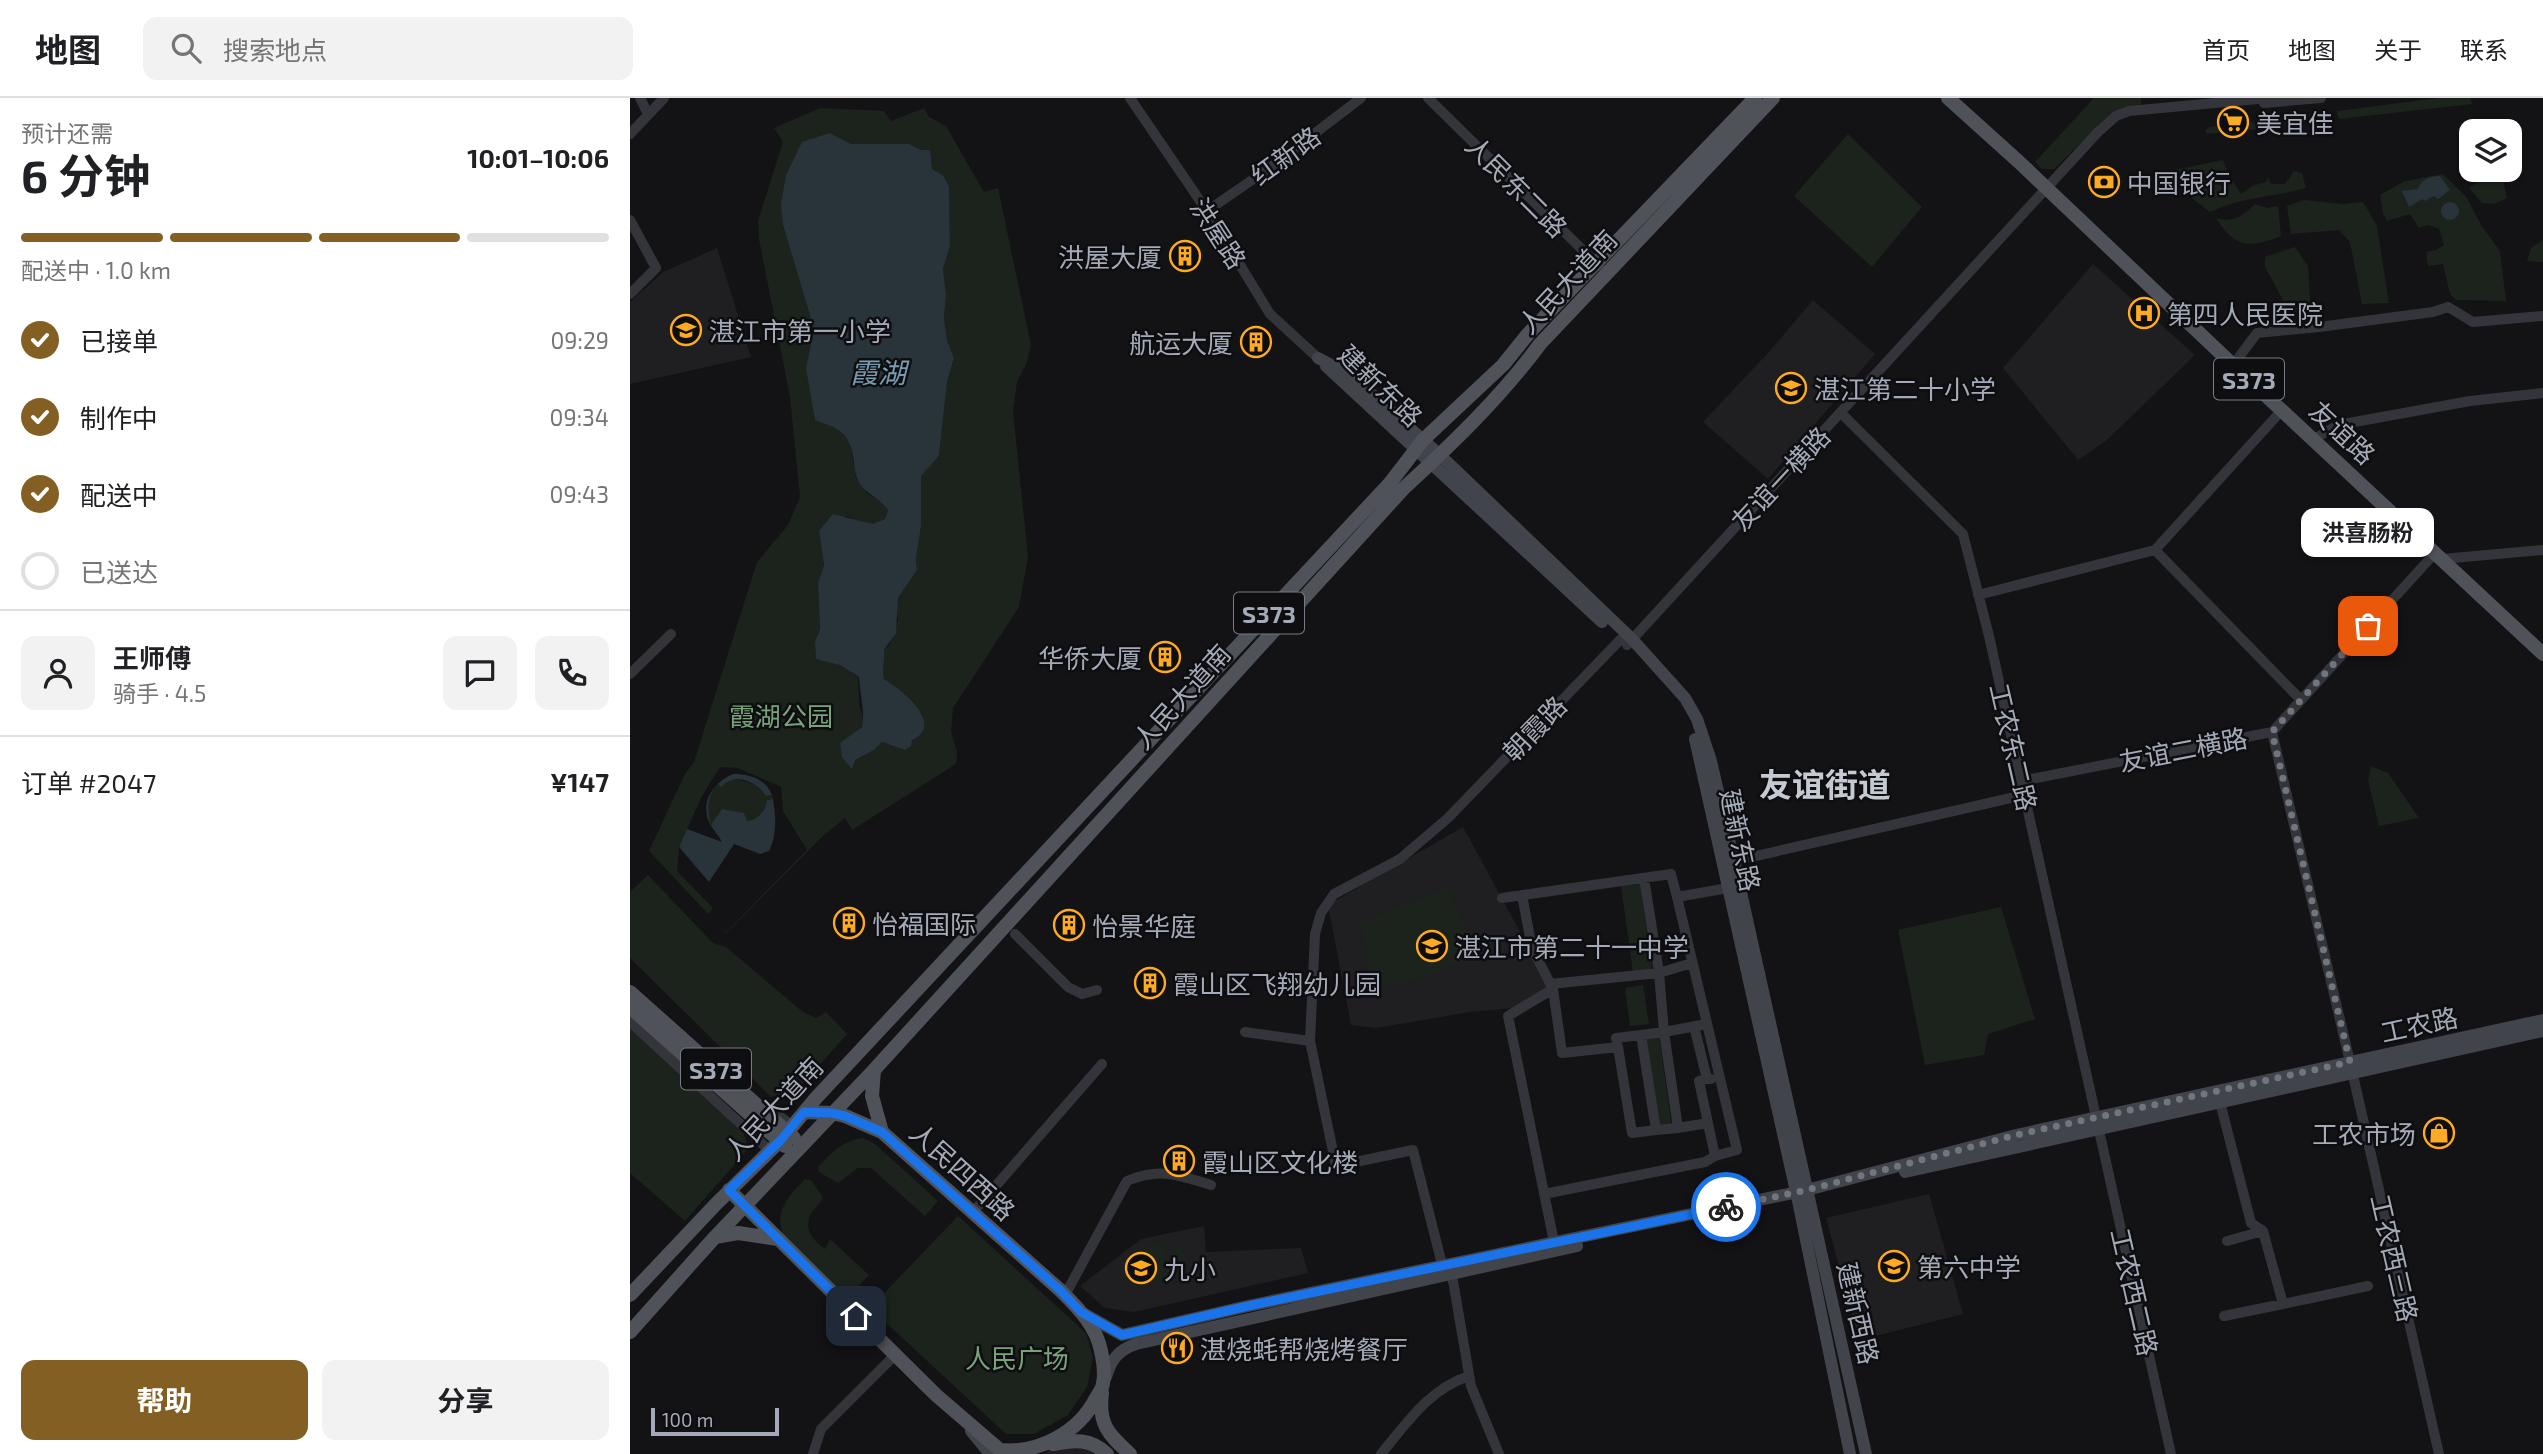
<!DOCTYPE html>
<html lang="zh">
<head>
<meta charset="utf-8">
<style>
  :root { --surface:#fff; --page:#f2f2f2; --text:#202124; --muted:#757577; --line:#e0e0e0; --accent:#845f24 }
  body { margin:0; font-family:"Exo 2","Noto Sans SC",sans-serif; background:var(--page); color:var(--text); height:100vh; display:flex; flex-direction:column; font-size:26px; white-space:nowrap }
  * { box-sizing:border-box; margin:0 }
  p { font-size:23px; color:var(--muted) }
  .icon { flex:none; width:38px; height:38px; fill:none; stroke:currentColor; stroke-width:2; stroke-linecap:round; stroke-linejoin:round }
  .map { position:relative; flex:1; overflow:hidden }
  .side { display:flex; flex-direction:column; background:var(--surface); width:630px }
  .side>* { flex:none }
  .buttons { position:absolute; left:1829px; top:21px; display:grid; gap:14px }
  .buttons a { display:grid; place-items:center; width:63px; height:63px; border-radius:14px; background:var(--surface); box-shadow:0 2px 5px #0004; font-size:35px }
  .scale { position:absolute; left:21px; bottom:18px; width:128px; box-sizing:border-box; padding-left:7px; border:4px solid #a4aab7; border-top:0; font-size:19px; line-height:24px; white-space:nowrap; color:#a4aab7; -webkit-text-stroke:5px #0e0e10; paint-order:stroke }
  .pin { position:absolute; display:grid; place-items:center; width:60px; height:60px; color:#fff; margin:-30px; border-radius:14px; box-shadow:0 4px 10px #0006 }
  .courier { position:absolute; display:grid; place-items:center; width:70px; height:70px; margin:-35px; border:5px solid #1a73e8; border-radius:50%; background:#fff; color:#222; box-shadow:0 2px 9px #0007 }
  .bubble { position:absolute; height:49px; border-radius:14px; background:var(--surface); box-shadow:0 2px 5px #0004; font-size:23px; font-weight:700; line-height:49px; text-align:center }
  .summary em { font-style:normal; font-weight:700 }
  .summary div { display:flex; flex-direction:column-reverse }
  .summary { display:flex; align-items:center; justify-content:space-between; height:119px; padding:0 21px }
  h1 { font-size:46px; font-weight:700; line-height:52px }
  .bar { display:grid; grid-template-columns:repeat(4,1fr); gap:10px 7px; align-content:center; height:84px; padding:0 21px }
  .bar i { height:9px; border-radius:5px; background:var(--line) }
  .bar .active { background:var(--accent) }
  .bar p { grid-column:span 4 }
  .line { display:flex; align-items:center; gap:18px; padding:0 21px; border-top:2px solid var(--line) }
  .line div { flex:1 }
  .round { display:grid; place-items:center; flex:none; width:74px; height:74px; border-radius:14px; background:var(--page) }
  ol { padding:0 21px; list-style:none }
  li { display:flex; align-items:center; gap:21px; height:77px }
  li p { margin-inline-start:auto }
  li .icon { padding:7px; border-radius:50%; background:var(--accent); color:#fff; stroke-width:4 }
  li:last-child { color:var(--muted) }
  li i { width:38px; height:38px; border:4px solid var(--line); border-radius:50% }
  .cta { display:flex; gap:14px; margin-top:auto; padding:14px 21px }
  .cta a { flex:1; height:80px; border-radius:14px; background:var(--accent); color:#fff; font-size:28px; font-weight:700; line-height:80px; text-align:center }
  .cta a+a { background:var(--page); color:var(--text) }
  header { display:flex; align-items:center; gap:42px; box-sizing:border-box; height:98px; padding:0 35px; background:var(--surface); border-bottom:2px solid var(--line) }
  header strong { font-size:33px }
  nav { display:flex; gap:38px; margin-inline-start:auto; font-size:24px }
  .search { width:490px; height:63px; background:var(--page); display:flex; align-items:center; gap:18px; box-sizing:border-box; padding:0 24px; border-radius:14px; color:var(--muted); font-size:26px }
  main { display:flex; flex:1; min-height:0 }
  .map>svg:first-child { display:block }
  .built { fill:#1f1f22 }
  .green { fill:#1b231c; fill-rule:evenodd }
  .water { fill:#29333a }
  .lines { fill:none; stroke-linecap:round; stroke-linejoin:round }
  .street { stroke:#34353b; stroke-width:10 }
  .secondary { stroke:#42444b; stroke-width:12 }
  .primary { stroke:#50525a; stroke-width:14 }
  .done { stroke:#71757e; stroke-width:7; stroke-dasharray:0 12.6 }
  .route { stroke:#1a73e8; stroke-width:9 }
  .labels { text-anchor:middle; dominant-baseline:central; stroke-width:5; stroke-linejoin:round; paint-order:stroke }
  .shield { fill:#0e0e10; stroke:#777b85; stroke-width:2 }
  .shield-label { font-size:24px; font-weight:bold; fill:#a4aab7 }
  .poi-label { font-size:26px; fill:#a4aab7; stroke:#0e0e10; text-anchor:start }
  .street-label { font-size:26px; fill:#a4aab7; stroke:#0e0e10 }
  .park-label { font-size:26px; fill:#7aa37b; stroke:#0e0e10 }
  .water-label { font-size:28px; font-style:italic; fill:#789bb4; stroke:#0e0e10 }
  .district-label { font-size:33px; font-weight:bold; fill:#c5c9d2; stroke:#0e0e10 }
</style>
</head>
<body>
<header>
<strong>地图</strong>
<div class="search"><svg class="icon" aria-label="search" viewBox="0 0 24 24"><circle cx="10" cy="10" r="6"/><path d="M15 15l6 6"/></svg>搜索地点</div>
<nav><a>首页</a><a>地图</a><a>关于</a><a>联系</a></nav>
</header>
<main>
<section class="side">
<div class="summary"><div><h1>6 分钟</h1><p>预计还需</p></div><em>10:01–10:06</em></div>
<div class="bar"><i class="active"></i><i class="active"></i><i class="active"></i><i></i><p>配送中 · 1.0 km</p></div>
<ol>
<li><svg class="icon" aria-label="check" viewBox="0 0 24 24"><path d="M5 12l5 5 9-10"/></svg>已接单<p>09:29</p></li>
<li><svg class="icon" aria-label="check" viewBox="0 0 24 24"><path d="M5 12l5 5 9-10"/></svg>制作中<p>09:34</p></li>
<li><svg class="icon" aria-label="check" viewBox="0 0 24 24"><path d="M5 12l5 5 9-10"/></svg>配送中<p>09:43</p></li>
<li><i></i>已送达</li>
</ol>
<div class="line" style="height:126px"><a class="round"><svg class="icon" aria-label="person" viewBox="0 0 24 24"><circle cx="12" cy="8" r="4"/><path d="M4 21q1-7 8-7t8 7"/></svg></a><div><b>王师傅</b><p>骑手 · 4.5</p></div><a class="round"><svg class="icon" aria-label="chat" viewBox="0 0 24 24"><path d="M4 5h16v11H9l-5 4z"/></svg></a><a class="round"><svg class="icon" aria-label="phone" viewBox="0 0 24 24"><path d="M5 4h4l2 5-3 2q2 4 5 5l2-3 5 2v4C11 20 4 13 5 4z"/></svg></a></div>
<div class="line" style="height:91px"><div>订单 #2047</div><b>¥147</b></div>
<div class="cta"><a>帮助</a><a>分享</a></div>
</section>
<div class="map">
<svg width="1913" height="1356" viewBox="0 0 1913 1356">
  <rect width="100%" height="100%" fill="#131315"/>
  <!-- built -->
  <path class="built" d="M87 150 121 259 0 286V204L33 174Z
    M1463 166 1565 257 1477 342 1448 362 1373 270Z
    M1183 202 1245 256 1138 381 1073 324 1138 255Z
    M833 729 920 889 885 910 840 914 746 930 721 927 698 807Z
    M1299 1096 1333 1216 1229 1242 1196 1120Z
    M574 1128 576 1154 671 1150 678 1175 504 1214 475 1210 450 1188 511 1141Z
    M448 1347 468 1356H415L420 1350Z"/>
  <!-- green -->
  <path class="green" d="M1464 0H1511V6L1474 22 1424 71H1412L1405 64Z
    M1809 0H1840L1842 6 1710 21 1708 19 1707 13Z
    M190 10 254 13 261 23 294 10 299 19 316 28 354 94 368 90 401 247 397 264 387 284 383 313 398 459 389 509 323 610 321 634 327 654 326 666 222 732 215 720 193 738 96 835 19 753 55 676 64 664 127 464 158 427 170 399 160 299 129 141 128 123 153 44 144 30ZM200 35 221 46H279L291 52 302 71 313 77 319 88 320 148 313 171 316 196 314 220 317 242 324 260 317 284 309 358 291 377V428L286 461 287 472 268 500 266 508 268 522 259 547 254 552C255 562 252 571 254 581L263 587 283 606 275 652 252 644 244 652 225 662 222 638C236 626 234 625 230 609 228 600 229 589 228 579L210 567 185 544 190 531 188 485 194 467 189 433 216 418 243 427 255 421 258 412 254 405 238 396 226 380 220 343 210 332 176 270 184 231 153 127ZM90 669 108 670 151 689 153 713 177 752 96 834 78 816 83 810 47 773 49 749 72 698Z
    M1647 22 1646 29 1577 36 1575 32 1580 29Z
    M1218 36 1292 109 1242 169 1164 98Z
    M1593 62 1599 77 1611 96 1622 88 1636 84 1638 79 1641 86H1655L1664 73 1672 75 1676 90C1643 99 1611 99 1580 114L1529 75Z
    M1857 72H1869L1872 78 1877 100 1864 106 1852 105 1839 90 1855 80Z
    M1813 76 1837 100 1851 127 1870 153 1876 203 1826 202 1820 196 1813 166 1798 168 1796 154 1806 152 1814 147 1809 131 1799 127 1789 130 1780 116 1757 123 1753 115 1750 97 1775 83Z
    M1674 102 1714 106 1733 104 1747 128 1759 205 1732 206 1720 144 1709 132 1661 136 1657 108Z
    M1625 106 1637 110 1648 108 1651 138C1620 150 1606 151 1586 120 1602 125 1614 118 1625 106Z
    M1913 142V164L1897 163 1901 150Z
    M1665 149 1678 168 1681 217 1653 220V202L1635 169V159Z
    M1741 668 1758 675 1789 720 1749 728 1738 683Z
    M102 681C117 683 127 685 136 698L142 697 143 701 137 702C134 714 128 721 116 723L100 712 81 728C78 716 76 697 86 688 90 684 97 683 102 681Z
    M18 777 83 845 96 849 173 914 186 920 196 914 217 936 164 996 141 999 0 860V794Z
    M1010 786 1022 871 1003 874 991 788Z
    M817 789 846 855 798 879 744 891 730 824Z
    M1371 809 1405 921 1358 936 1354 957 1295 967 1268 832Z
    M1013 887 1019 926 1000 928 995 890Z
    M0 925 113 1034 119 1050 55 1123 0 1075Z
    M1029 938 1042 1029 1027 1031 1015 940Z
    M233 1040 245 1046 308 1103 295 1118 241 1070H228L208 1085 189 1074 188 1069C201 1055 214 1042 233 1040Z
    M175 1081 181 1082 193 1100C189 1107 180 1114 179 1121 175 1134 185 1144 195 1151L200 1141 239 1177 217 1200 155 1140C142 1115 158 1099 175 1081Z
    M328 1118 456 1235 463 1260 457 1289 438 1317 404 1336H376L240 1210Z
    M534 1144 541 1183 521 1186 513 1148Z
    M552 1146 557 1171 544 1174 540 1150Z"/>
  <!-- water -->
  <path class="water" d="M200 35 221 46H279L291 52H300L302 71 313 77 319 88 320 148 313 171 316 196 314 220 317 242 324 260 317 284 309 358 291 378V428L286 461 287 472 268 500 266 535 254 552C255 563 252 571 254 581 271 591 316 627 282 642L281 648 275 652 252 644 244 652 225 662 222 671 212 659 210 645 232 629C235 614 230 596 229 579L210 567 186 561 185 544 190 531 188 485 194 467 189 433 203 416 243 426 255 421 258 412C250 399 233 396 227 380 225 375 224 368 224 363 219 334 212 332 185 322L176 270 184 231 153 127 151 106 156 77 172 44Z
    M1810 78 1820 92 1808 101 1804 98 1795 103 1792 101 1779 109 1772 93 1788 91C1791 81 1801 78 1810 78Z
    M1811 113a9 9 0 1 1 18 0a9 9 0 1 1-18 0Z
    M103 676C119 676 135 680 142 697L136 698C126 683 105 674 91 689L88 686C77 696 77 713 81 727L92 711 114 715 117 723C128 721 135 714 137 702L143 701C146 719 147 737 139 753L130 756 104 746 79 784 49 749 57 731 92 744C89 738 83 732 80 726 69 704 84 684 103 676Z"/>
  <g class="lines">
    <!-- street -->
    <path class="street" d="M10 0 18 16
      M500 0 577 113 640 216 688 260
      M798 0 969 168
      M1634 5 1691 0
      M0 36 34 0
      M577 113 638 71 731 0
      M0 122 26 170 0 196
      M1603 267 1627 235 1689 229 1803 214 1818 209 1843 224 1913 218
      M1211 315 1333 436 1359 538 1541 1356
      M1684 341 1708 327 1840 303 1913 295
      M1525 452 1653 311
      M1812 461 1913 452
      M1348 497 1525 452 1671 602
      M997 547 1467 35 1486 18 1499 13 1639 0
      M0 576 41 536
      M1642 634 1720 964 1809 1356
      M1391 683 1642 634 1805 455
      M1104 763 1394 697
      M1014 780 1029 875 1034 934 1077 926
      M892 797 902 850 923 891 878 918 924 1144
      M872 800 1041 776 1047 799
      M385 836 438 889 452 896 467 892
      M920 886 1029 875 1062 865
      M923 891 932 955 988 949 986 940 1011 937 1026 1032 1048 1030
      M0 924 140 1053
      M1064 928 1077 981H1081
      M615 934 680 943
      M1011 937 1034 934 1048 1030 1078 1025
      M988 949 1002 1035 1026 1032
      M1077 981 1069 983 1085 1058 1107 1052 1047 799 1098 790
      M1590 1004 1621 1125 1633 1133 1653 1206 1594 1218
      M141 1011 162 1028
      M914 1096 1075 1064 1085 1058
      M343 1114 472 966
      M1597 1143 1633 1133
      M814 1174 783 1052 706 1068 680 943 685 836 691 815 704 796 770 761 818 720 991 541
      M822 1177 841 1288 869 1356
      M435 1197 497 1083C530 1069 548 1077 581 1087
      M1653 1206 1738 1188
      M183 1356 191 1331 265 1257
      M751 1356C777 1325 799 1291 839 1278"/>
    <!-- secondary -->
    <path class="secondary" d="M688 260 720 277 810 357 1002 541 1055 600 1067 621 1081 663 1104 763 1236 1356
      M696 268 972 524
      M1065 641 1167 1098 1220 1356
      M1275 1074 1913 933
      M451 1214 492 1237 618 1208 1177 1092 1386 1037 1913 922
      M476 1279C481 1262 488 1252 506 1246L947 1148
      M341 1333 360 1356"/>
    <!-- primary -->
    <path class="primary" d="M1318 0 1389 64 1603 267 1913 556
      M0 894 164 1040
      M0 909 155 1048
      M244 972 242 998 252 1034
      M99 1092 306 1297 370 1352C409 1356 449 1334 466 1300 469 1295 473 1290 473 1285 475 1276 473 1262 471 1253 466 1227 448 1210 430 1192L252 1034 215 1018 202 1015 174 1014
      M85 1139 108 1135 148 1141
      M0 1197 86 1106 150 1043 186 1000 760 385 793 342 873 267 898 236 1125 0
      M0 1234 85 1139 244 972 774 390C822 346 871 299 910 246L1143 0
      M472 1295C468 1326 478 1336 500 1356
      M423 1346C445 1342 460 1340 477 1356"/>
  </g>
  <g class="lines">
    <!-- done -->
    <path class="done" d="M1096 1109 1177 1092 1386 1037 1720 964 1642 634 1738 528"/>
    <!-- route -->
    <path class="route" d="M226 1218 99 1092 150 1043 174 1014 202 1015 215 1018 252 1034 430 1192 451 1214 492 1237 618 1208 1096 1109"/>
  </g>
  <!-- icons -->
  <defs>
    <g id="supermarket-ring" transform="scale(1.575)"><circle r="9.5" fill="#0e0e10" stroke="#feab23" stroke-width="1.5"/><path d="M-6-5.5h2.5l.6 2H6L4.5 2H-2.5L-4.4-4H-6ZM-1.5 3.2a1.3 1.3 0 1 0 .1 0ZM3 3.2a1.3 1.3 0 1 0 .1 0Z" fill="#feab23"/></g>
    <g id="bank-ring" transform="scale(1.575)"><circle r="9.5" fill="#0e0e10" stroke="#feab23" stroke-width="1.5"/><path d="M-6-4H6V4H-6ZM0-2.3a2.3 2.3 0 1 0 0 4.6a2.3 2.3 0 1 0 0-4.6Z" fill="#feab23"/></g>
    <g id="building-ring" transform="scale(1.575)"><circle r="9.5" fill="#0e0e10" stroke="#feab23" stroke-width="1.5"/><path d="M-4-6H4V6H1V3H-1V6H-4ZM-2.5-4.3h1.7v1.8h-1.7ZM.8-4.3h1.7v1.8H.8ZM-2.5-1h1.7V.8h-1.7ZM.8-1h1.7V.8H.8Z" fill="#feab23"/></g>
    <g id="hospital-ring" transform="scale(1.575)"><circle r="9.5" fill="#0e0e10" stroke="#feab23" stroke-width="1.5"/><path d="M-5-5h3v3.5h4V-5h3V5h-3V1.5h-4V5h-3Z" fill="#feab23"/></g>
    <g id="school-ring" transform="scale(1.575)"><circle r="9.5" fill="#0e0e10" stroke="#feab23" stroke-width="1.5"/><path d="M0-5L7-2L0 1L-7-2ZM-4 1L0 2.5L4 1V4Q0 6-4 4Z" fill="#feab23"/></g>
    <g id="shop-ring" transform="scale(1.575)"><circle r="9.5" fill="#0e0e10" stroke="#feab23" stroke-width="1.5"/><path d="M-5-2.5h2.3a2.7 3.5 0 0 1 5.4 0H5L5.5 6h-11ZM-1.5-2.5h3a1.5 2.3 0 0 0-3 0Z" fill="#feab23"/></g>
    <g id="restaurant-ring" transform="scale(1.575)"><circle r="9.5" fill="#0e0e10" stroke="#feab23" stroke-width="1.5"/><path d="M-5-6h1v4h1v-4h1v4h1v-4h1v5L-1.5 .5V6h-2V.5L-5-1ZM5-6V6H3V1.5H1.5Q1.5-4 5-6Z" fill="#feab23"/></g>
  </defs>
  <g fill-rule="evenodd">
    <use href="#supermarket-ring" x="1603" y="24"/>
    <use href="#bank-ring" x="1474" y="84"/>
    <use href="#building-ring" x="555" y="158"/>
    <use href="#hospital-ring" x="1514" y="215"/>
    <use href="#school-ring" x="56" y="232"/>
    <use href="#building-ring" x="626" y="244"/>
    <use href="#school-ring" x="1161" y="290"/>
    <use href="#building-ring" x="535" y="559"/>
    <use href="#building-ring" x="219" y="825"/>
    <use href="#building-ring" x="439" y="827"/>
    <use href="#school-ring" x="802" y="848"/>
    <use href="#building-ring" x="520" y="885"/>
    <use href="#shop-ring" x="1809" y="1035"/>
    <use href="#building-ring" x="549" y="1063"/>
    <use href="#school-ring" x="1264" y="1168"/>
    <use href="#school-ring" x="511" y="1170"/>
    <use href="#restaurant-ring" x="547" y="1250"/>
  </g>
  <g class="labels">
    <!-- shield labels -->
    <g class="shield">
      <rect x="1584" y="260.5" width="70" height="41" rx="5"/>
      <rect x="604" y="494.5" width="70" height="41" rx="5"/>
      <rect x="51" y="950.5" width="70" height="41" rx="5"/>
    </g>
    <g class="shield-label">
      <text x="1619" y="281">S373</text>
      <text x="639" y="515">S373</text>
      <text x="86" y="971">S373</text>
    </g>
    <!-- poi labels -->
    <g class="poi-label">
      <text x="1626" y="24">美宜佳</text>
      <text x="1497" y="84">中国银行</text>
      <text x="532" y="158" text-anchor="end">洪屋大厦</text>
      <text x="1537" y="215">第四人民医院</text>
      <text x="79" y="232">湛江市第一小学</text>
      <text x="603" y="244" text-anchor="end">航运大厦</text>
      <text x="1184" y="290">湛江第二十小学</text>
      <text x="512" y="559" text-anchor="end">华侨大厦</text>
      <text x="242" y="825">怡福国际</text>
      <text x="462" y="827">怡景华庭</text>
      <text x="825" y="848">湛江市第二十一中学</text>
      <text x="543" y="885">霞山区飞翔幼儿园</text>
      <text x="1786" y="1035" text-anchor="end">工农市场</text>
      <text x="572" y="1063">霞山区文化楼</text>
      <text x="1287" y="1168">第六中学</text>
      <text x="534" y="1170">九小</text>
      <text x="570" y="1250">湛烧蚝帮烧烤餐厅</text>
    </g>
    <!-- street labels -->
    <g class="street-label">
      <text transform="translate(655 57) rotate(-36)">红新路</text>
      <text transform="translate(887 88) rotate(45)">人民东二路</text>
      <text transform="translate(589 135) rotate(57)">洪屋路</text>
      <text transform="translate(937 183) rotate(-47)">人民大道南</text>
      <text transform="translate(751 287) rotate(44)">建新东路</text>
      <text transform="translate(1713 334) rotate(43)">友谊路</text>
      <text transform="translate(1150 380) rotate(-47)">友谊一横路</text>
      <text transform="translate(551 598) rotate(-48)">人民大道南</text>
      <text transform="translate(904 630) rotate(-46)">朝霞路</text>
      <text transform="translate(1384 649) rotate(77)">工农东二路</text>
      <text transform="translate(1553 651) rotate(-11)">友谊二横路</text>
      <text transform="translate(1111 742) rotate(78)">建新东路</text>
      <text transform="translate(1789 926) rotate(-12)">工农路</text>
      <text transform="translate(143 1010) rotate(-47)">人民大道南</text>
      <text transform="translate(333 1073) rotate(42)">人民四西路</text>
      <text transform="translate(1765 1160) rotate(77)">工农西三路</text>
      <text transform="translate(1505 1194) rotate(77)">工农西二路</text>
      <text transform="translate(1229 1215) rotate(77)">建新西路</text>
    </g>
    <!-- park labels -->
    <g class="park-label">
      <text x="151" y="617">霞湖公园</text>
      <text x="387" y="1259">人民广场</text>
    </g>
    <!-- water labels -->
    <g class="water-label">
      <text x="248" y="274">霞湖</text>
    </g>
    <!-- district labels -->
    <g class="district-label">
      <text x="1195" y="686">友谊街道</text>
    </g>
  </g>
</svg>
<div class="buttons">
<a><svg class="icon" aria-label="layers" viewBox="0 0 24 24"><path d="M12 4l9 5-9 5-9-5zM3 14l9 5 9-5"/></svg></a>
</div>
<div class="scale">100 m</div>
<div class="pin" style="left:1738px;top:528px;background:#ea580c"><svg class="icon" aria-label="bag" viewBox="0 0 24 24"><path d="M5 8h14l-1 12H6zM9 8a3 3 0 0 1 6 0"/></svg></div>
<div class="pin" style="left:226px;top:1218px;background:#1f2937"><svg class="icon" aria-label="home" viewBox="0 0 24 24"><path d="M3 11l9-7 9 7M6 9v11h12V9"/></svg></div>
<div class="courier" style="left:1096px;top:1109px"><svg class="icon" aria-label="bike" viewBox="0 0 24 24"><circle cx="6" cy="16" r="4"/><circle cx="18" cy="16" r="4"/><path d="M6 16l4-8h5l3 8M10 8l3 8H6M13 5h3"/></svg></div>
<div class="bubble" style="left:1671px;top:410px;width:133px">洪喜肠粉</div>
</div>
</main>
</body>
</html>
